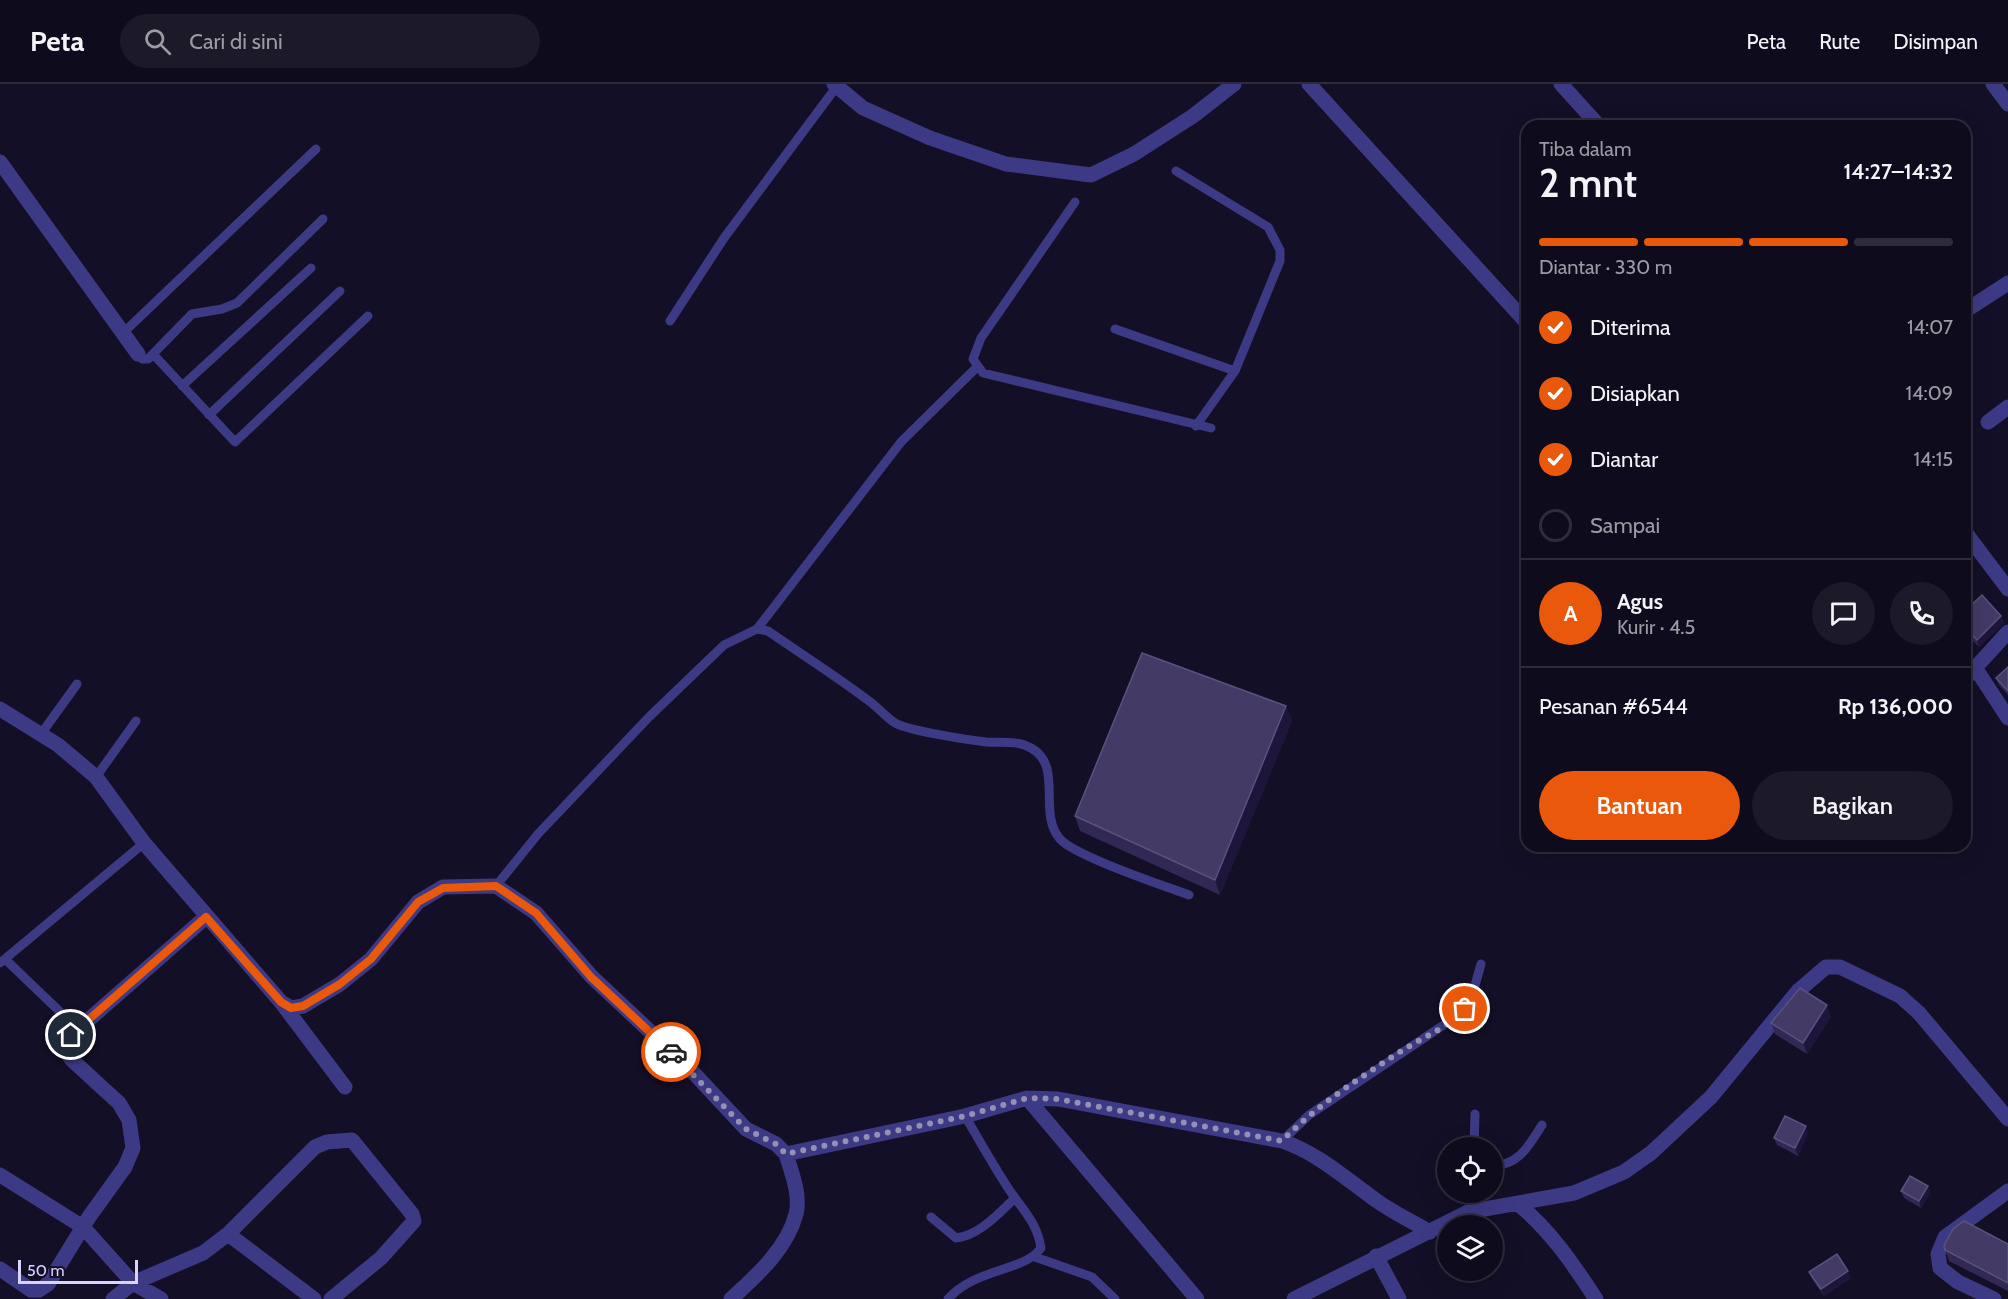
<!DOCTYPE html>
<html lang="id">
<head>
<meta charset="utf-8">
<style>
  :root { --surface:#0e0b1c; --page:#1c1929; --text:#f1f3f6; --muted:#9b9ba3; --line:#2e2b3b; --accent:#ea580c }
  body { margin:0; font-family:Cabin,sans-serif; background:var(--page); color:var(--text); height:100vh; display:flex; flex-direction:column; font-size:22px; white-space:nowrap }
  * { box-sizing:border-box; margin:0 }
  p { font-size:20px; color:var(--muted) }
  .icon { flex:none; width:33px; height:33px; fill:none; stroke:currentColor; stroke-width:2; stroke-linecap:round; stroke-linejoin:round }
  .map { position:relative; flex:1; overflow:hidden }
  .details { position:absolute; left:1521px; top:36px; width:450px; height:732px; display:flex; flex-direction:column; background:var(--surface); border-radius:18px; box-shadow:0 6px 24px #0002,0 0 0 2px var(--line) }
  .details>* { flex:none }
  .controls { position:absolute; left:1437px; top:1053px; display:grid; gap:12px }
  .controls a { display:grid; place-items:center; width:66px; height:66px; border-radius:50%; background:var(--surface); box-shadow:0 6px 24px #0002,0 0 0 2px var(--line); font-size:30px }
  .scale { position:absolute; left:18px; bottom:15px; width:120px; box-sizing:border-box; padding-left:6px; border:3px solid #d9d4ff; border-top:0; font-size:16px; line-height:21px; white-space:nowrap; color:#d9d4ff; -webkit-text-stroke:4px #130f26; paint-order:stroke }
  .pin { position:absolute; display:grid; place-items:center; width:51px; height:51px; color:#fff; margin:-26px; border:3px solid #fff; border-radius:50%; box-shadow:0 2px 6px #0007 }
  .courier { position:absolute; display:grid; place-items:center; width:60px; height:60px; margin:-30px; border:4px solid #ea580c; border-radius:50%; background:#fff; color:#222; box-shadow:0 2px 8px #0007 }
  .overview em { font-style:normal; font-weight:600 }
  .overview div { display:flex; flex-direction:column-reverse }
  .overview { display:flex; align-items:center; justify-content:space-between; height:102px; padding:0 18px }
  h1 { font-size:39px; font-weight:600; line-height:45px }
  .bar { display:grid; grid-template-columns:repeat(4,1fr); gap:9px 6px; align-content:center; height:72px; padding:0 18px }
  .bar i { height:8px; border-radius:4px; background:var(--line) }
  .bar .current { background:var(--accent) }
  .bar p { grid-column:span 4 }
  .line { display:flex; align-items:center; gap:15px; padding:0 18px; border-top:2px solid var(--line) }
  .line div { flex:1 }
  .round { display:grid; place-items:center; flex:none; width:63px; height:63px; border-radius:32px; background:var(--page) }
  ol { padding:0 18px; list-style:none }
  li { display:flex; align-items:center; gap:18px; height:66px }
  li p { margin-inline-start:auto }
  li .icon { padding:6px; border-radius:50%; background:var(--accent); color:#fff; stroke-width:4 }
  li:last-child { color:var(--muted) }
  li i { width:33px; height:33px; border:3px solid var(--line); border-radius:50% }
  .primary-button { display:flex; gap:12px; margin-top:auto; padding:12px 18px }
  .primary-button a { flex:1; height:69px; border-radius:36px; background:var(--accent); color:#fff; font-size:24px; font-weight:600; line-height:69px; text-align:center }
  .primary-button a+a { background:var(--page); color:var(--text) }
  header { display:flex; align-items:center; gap:36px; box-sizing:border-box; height:84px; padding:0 30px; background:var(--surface); border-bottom:2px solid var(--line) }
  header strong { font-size:28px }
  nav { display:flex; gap:33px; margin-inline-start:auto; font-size:21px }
  .search { width:420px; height:54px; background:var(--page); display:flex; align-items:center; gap:15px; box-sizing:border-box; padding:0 21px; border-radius:33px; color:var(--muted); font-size:22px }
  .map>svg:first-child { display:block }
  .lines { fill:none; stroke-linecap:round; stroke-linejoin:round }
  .lane { stroke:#3d3a85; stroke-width:9 }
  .street { stroke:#3d3a85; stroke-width:15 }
  .wall { fill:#312854 }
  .shaded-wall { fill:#1d163a }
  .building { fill:#433a66; stroke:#5a527e; stroke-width:1.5 }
  .done { stroke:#948fb3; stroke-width:6; stroke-dasharray:0 10.8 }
  .route { stroke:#ea580c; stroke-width:8 }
</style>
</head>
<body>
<header>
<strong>Peta</strong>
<div class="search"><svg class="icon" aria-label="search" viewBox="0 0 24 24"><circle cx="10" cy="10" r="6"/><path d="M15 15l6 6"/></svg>Cari di sini</div>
<nav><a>Peta</a><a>Rute</a><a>Disimpan</a></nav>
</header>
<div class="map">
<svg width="2008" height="1215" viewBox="0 0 2008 1215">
  <rect width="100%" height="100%" fill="#130f26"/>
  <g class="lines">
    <!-- lane -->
    <path class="lane" d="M1176 87 1268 143 1280 166V177L1235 287 1196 342
      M1075 118 981 254 973 275 983 289 1211 344
      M670 237 724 154 837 2
      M1115 245 1235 287
      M123 249 316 65
      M138 270 142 275H148L192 230 222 225 237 219 323 135
      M153 270 235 358 368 232
      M182 302 311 184
      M209 331 340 207
      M757 545 901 358 977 283
      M41 650 77 600
      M96 693 136 637
      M496 802 538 750 649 633 724 561 757 545 768 547C801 570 836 592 869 617 878 623 887 635 897 640 911 647 969 656 986 658 1001 659 1017 656 1031 664 1064 682 1037 729 1060 755 1075 772 1162 801 1189 811
      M6 876 78 945
      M0 879 144 759
      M1282 1057 1309 1031 1460 930 1474 905 1481 880
      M1474 1064 1475 1030
      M1492 1082C1520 1081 1529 1061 1542 1041
      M1478 1125 1480 1108
      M931 1133 956 1154C979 1152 999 1129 1015 1114L1012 1110
      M1035 1173 1092 1193 1115 1215
      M948 1215C975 1184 1024 1188 1041 1164 1037 1138 1022 1125 1008 1104 993 1081 979 1056 965 1032"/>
    <!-- street -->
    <path class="street" d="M834 0 863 24 930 54 1006 80 1091 91 1134 70 1193 32 1234 0
      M1309 0 1527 239
      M1561 0 1599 42
      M1993 0 2008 20
      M0 78 138 270
      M1965 227 2008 199
      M1988 338 2008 323
      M1965 448 2008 505
      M1976 585 2008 634
      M1965 595 2008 548
      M0 625 58 661 96 693 144 759 281 918 291 924 303 922 340 900 371 875 418 818 443 803 496 802 536 829 592 893 689 984 746 1045 776 1060 786 1070 965 1032 1027 1014 1058 1015 1282 1057C1318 1069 1346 1095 1377 1117 1394 1129 1413 1138 1430 1148
      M281 918 345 1003
      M1027 1014 1197 1215
      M0 1091 83 1143 133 1199 161 1215
      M1518 1120C1551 1147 1573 1180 1596 1215
      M228 1150 314 1215
      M1376 1172 1399 1215
      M0 1185 31 1206H39L48 1200 89 1133 125 1083 133 1064 129 1036 119 1019 72 976 65 966 66 958 78 945 206 833
      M113 1215 133 1199 203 1169 228 1150 315 1063 327 1058 352 1056 412 1130 414 1137 381 1174 331 1215
      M731 1215C756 1192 787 1165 796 1130 801 1111 791 1087 786 1070
      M1294 1215 1468 1128 1574 1109 1624 1088 1651 1069 1711 1013 1798 907 1826 883H1840L1900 912 1919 929 2008 1035
      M1994 1215 1958 1198 1940 1184 1938 1170 1945 1153 2008 1107"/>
  </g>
  <!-- wall -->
  <path class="wall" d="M1965 527 2004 539 1979 563 1965 549Z
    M2008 583V611L1999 601 1996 594Z
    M1286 622 1292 637 1220 811 1080 747 1075 732Z
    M1831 932 1807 970 1775 950 1771 939Z
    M1808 1049 1798 1072 1777 1061 1774 1054Z
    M1928 1102 1930 1109 1921 1124 1904 1114 1901 1107Z
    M2008 1160V1207L1949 1177 1945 1166Z
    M1809 1188 1851 1194 1824 1212 1812 1195Z"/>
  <!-- shaded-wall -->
  <path class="shaded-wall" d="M2001 532 2004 539 1979 563 1977 556Z
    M1286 622 1292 637 1220 811 1215 796Z
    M1827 921 1831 932 1807 970 1803 959Z
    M1806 1042 1808 1049 1798 1072 1795 1064Z
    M1928 1102 1930 1109 1921 1124 1919 1117Z
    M1848 1187 1851 1194 1824 1212 1821 1205Z"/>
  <!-- building -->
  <path class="building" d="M1982 511 2001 532 1977 556 1965 544V527Z
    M1142 569 1286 622 1215 796 1075 732Z
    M2008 583V607L1996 594Z
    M1800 904 1827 921 1803 959 1771 939Z
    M1785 1032 1806 1042 1795 1064 1774 1054Z
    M1910 1092 1928 1102 1919 1117 1901 1107Z
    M1964 1137 2008 1160V1199L1945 1166 1944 1162 1953 1145Z
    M1837 1170 1848 1187 1821 1205 1809 1188Z"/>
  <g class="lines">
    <!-- done -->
    <path class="done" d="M671 968 746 1045 776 1060 786 1070 965 1032 1028 1014 1058 1015 1282 1057C1317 1021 1361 993 1403 966 1424 953 1448 943 1465 925"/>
    <!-- route -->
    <path class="route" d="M71 951 206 833 281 918 291 924 303 922 340 900 371 875 418 818 443 804 496 802 536 829 591 893 671 968"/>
  </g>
</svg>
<div class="controls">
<a><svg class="icon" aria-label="locate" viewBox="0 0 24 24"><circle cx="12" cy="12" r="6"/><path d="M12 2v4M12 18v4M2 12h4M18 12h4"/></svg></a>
<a><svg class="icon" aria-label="layers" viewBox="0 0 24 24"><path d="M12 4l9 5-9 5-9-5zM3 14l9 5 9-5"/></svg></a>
</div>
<div class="scale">50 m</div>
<div class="pin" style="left:1465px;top:925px;background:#ea580c"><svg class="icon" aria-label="bag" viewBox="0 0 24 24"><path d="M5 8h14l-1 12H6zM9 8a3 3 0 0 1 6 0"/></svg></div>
<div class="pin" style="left:71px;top:951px;background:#1f2937"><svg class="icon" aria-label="home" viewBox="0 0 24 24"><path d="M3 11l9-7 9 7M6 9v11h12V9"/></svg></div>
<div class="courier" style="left:671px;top:968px"><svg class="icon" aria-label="car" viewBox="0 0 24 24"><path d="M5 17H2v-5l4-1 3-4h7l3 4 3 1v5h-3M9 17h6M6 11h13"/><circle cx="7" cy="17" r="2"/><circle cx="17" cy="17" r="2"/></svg></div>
<section class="details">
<div class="overview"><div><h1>2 mnt</h1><p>Tiba dalam</p></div><em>14:27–14:32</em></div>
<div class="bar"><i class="current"></i><i class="current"></i><i class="current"></i><i></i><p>Diantar · 330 m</p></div>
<ol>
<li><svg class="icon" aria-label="check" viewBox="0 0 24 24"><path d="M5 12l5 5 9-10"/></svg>Diterima<p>14:07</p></li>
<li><svg class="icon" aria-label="check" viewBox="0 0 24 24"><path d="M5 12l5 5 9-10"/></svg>Disiapkan<p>14:09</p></li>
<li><svg class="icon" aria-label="check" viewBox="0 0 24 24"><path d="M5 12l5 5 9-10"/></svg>Diantar<p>14:15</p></li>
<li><i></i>Sampai</li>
</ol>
<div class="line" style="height:108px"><b class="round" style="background:var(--accent);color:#fff">A</b><div><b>Agus</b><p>Kurir · 4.5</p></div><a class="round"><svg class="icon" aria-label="chat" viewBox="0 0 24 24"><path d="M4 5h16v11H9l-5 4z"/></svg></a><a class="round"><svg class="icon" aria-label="phone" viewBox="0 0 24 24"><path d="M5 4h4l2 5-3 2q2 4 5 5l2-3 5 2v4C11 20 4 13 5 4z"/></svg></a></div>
<div class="line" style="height:78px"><div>Pesanan #6544</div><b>Rp 136,000</b></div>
<div class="primary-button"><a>Bantuan</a><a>Bagikan</a></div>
</section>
</div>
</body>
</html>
